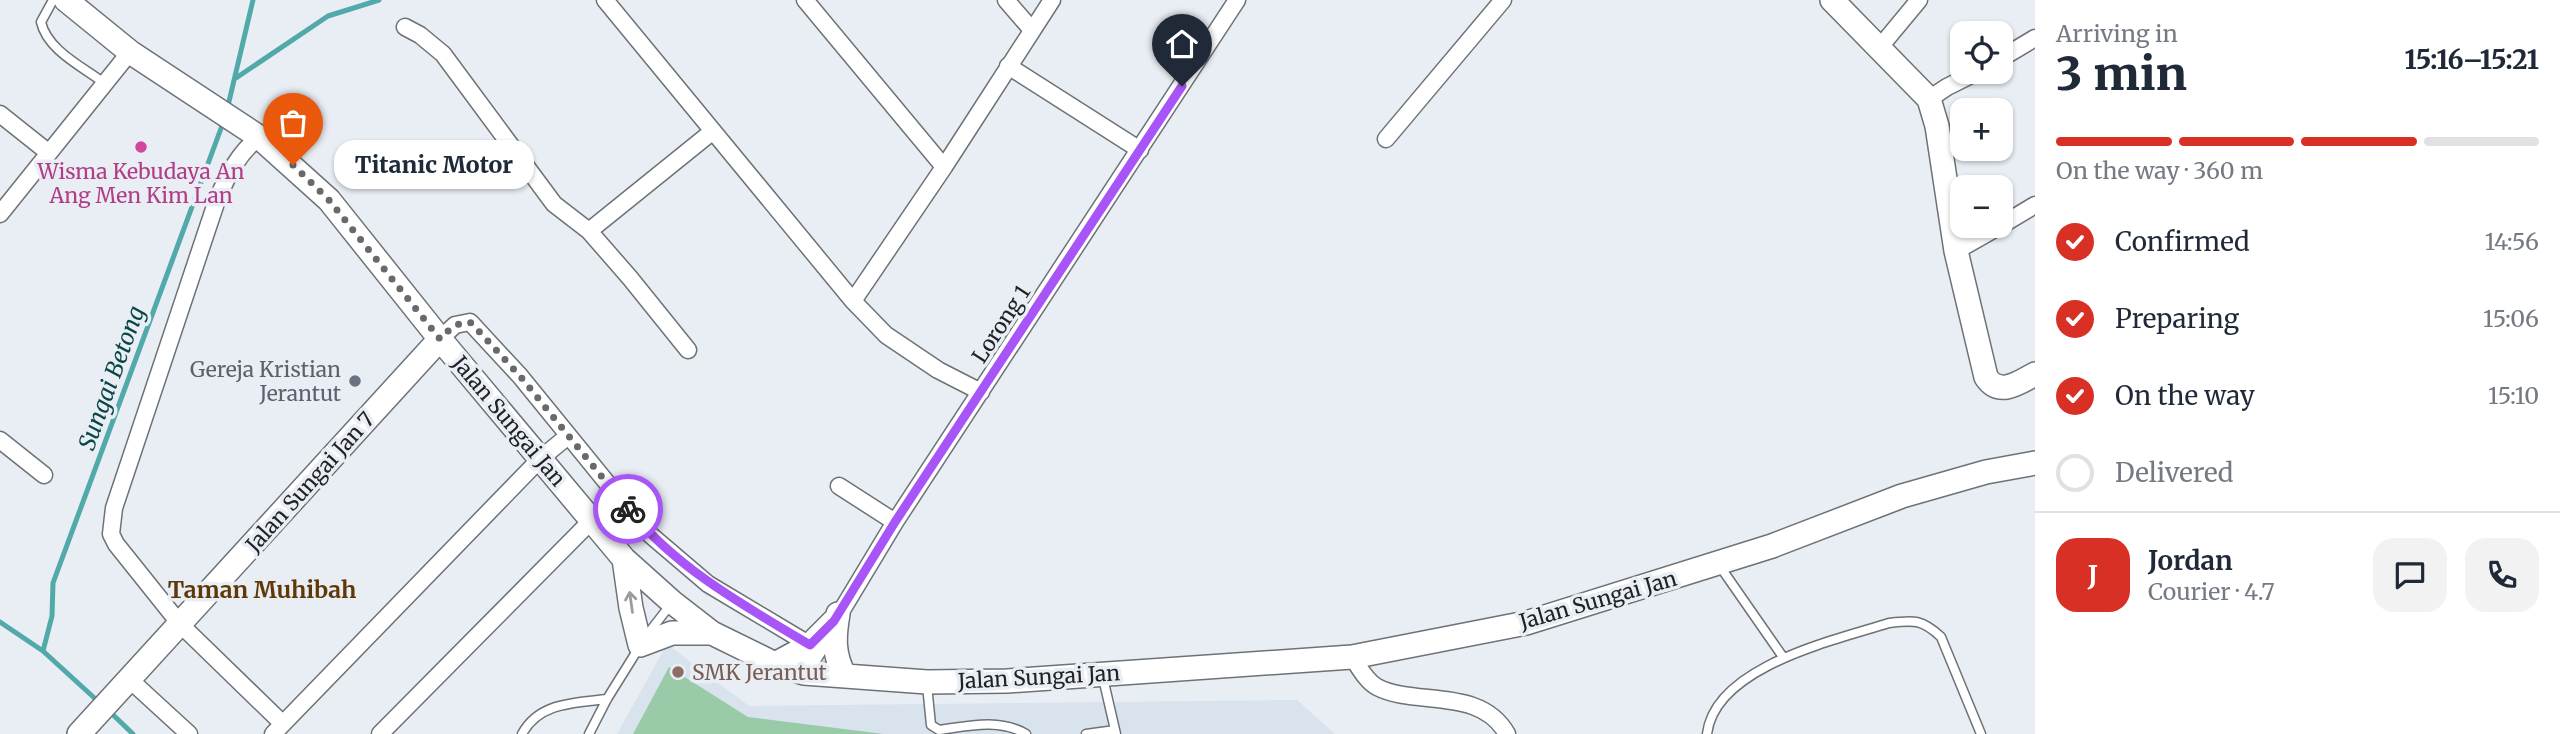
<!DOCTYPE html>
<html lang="en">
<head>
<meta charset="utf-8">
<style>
  :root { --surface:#fff; --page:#f2f2f3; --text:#1f2937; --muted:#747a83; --line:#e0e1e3; --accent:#d93025 }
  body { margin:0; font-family:Merriweather,serif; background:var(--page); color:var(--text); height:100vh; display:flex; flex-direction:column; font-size:26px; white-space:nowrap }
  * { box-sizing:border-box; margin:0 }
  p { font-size:23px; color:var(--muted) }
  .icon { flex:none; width:38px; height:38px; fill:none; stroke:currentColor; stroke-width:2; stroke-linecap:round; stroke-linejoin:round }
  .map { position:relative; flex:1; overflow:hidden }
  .side { display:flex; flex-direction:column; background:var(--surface); width:525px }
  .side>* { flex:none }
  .controls { position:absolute; left:1950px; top:21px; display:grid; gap:14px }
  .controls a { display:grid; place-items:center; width:63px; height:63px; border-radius:14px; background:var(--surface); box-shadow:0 2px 5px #0004; font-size:35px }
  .pin { position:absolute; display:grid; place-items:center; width:60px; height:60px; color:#fff; margin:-72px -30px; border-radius:50% 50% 50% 0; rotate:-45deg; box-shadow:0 0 7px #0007 }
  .pin .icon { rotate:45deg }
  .courier { position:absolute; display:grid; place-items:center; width:70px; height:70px; margin:-35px; border:5px solid #a855f7; border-radius:50%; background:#fff; color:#222; box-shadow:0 2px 9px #0007 }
  .bubble { position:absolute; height:49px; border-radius:21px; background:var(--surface); box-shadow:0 2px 5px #0004; font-size:23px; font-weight:800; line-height:49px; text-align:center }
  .overview em { font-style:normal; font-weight:800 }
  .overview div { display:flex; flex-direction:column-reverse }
  .overview { display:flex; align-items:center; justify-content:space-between; height:119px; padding:0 21px }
  h1 { font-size:46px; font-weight:800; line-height:52px }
  .bar { display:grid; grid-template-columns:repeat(4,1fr); gap:10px 7px; align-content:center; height:84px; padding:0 21px }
  .bar i { height:9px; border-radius:5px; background:var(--line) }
  .bar .current { background:var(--accent) }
  .bar p { grid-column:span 4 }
  .line { display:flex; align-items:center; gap:18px; padding:0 21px; border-top:2px solid var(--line) }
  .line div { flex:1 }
  .round { display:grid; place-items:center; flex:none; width:74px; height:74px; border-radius:21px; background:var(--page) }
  ol { padding:0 21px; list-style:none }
  li { display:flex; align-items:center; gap:21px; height:77px }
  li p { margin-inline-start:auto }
  li .icon { padding:7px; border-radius:50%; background:var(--accent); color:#fff; stroke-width:4 }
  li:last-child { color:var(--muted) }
  li i { width:38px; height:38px; border:4px solid var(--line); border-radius:50% }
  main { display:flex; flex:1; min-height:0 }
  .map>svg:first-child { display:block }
  .built { fill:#d8e3ee }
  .green { fill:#9acba8 }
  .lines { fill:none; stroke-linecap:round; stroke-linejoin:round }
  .stream { stroke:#51a9aa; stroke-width:5 }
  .lane-casing { stroke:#6d7277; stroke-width:11 }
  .street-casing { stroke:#6d7277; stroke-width:19 }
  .secondary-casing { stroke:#6d7277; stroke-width:26 }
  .lane { stroke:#fff; stroke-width:8 }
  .street { stroke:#fff; stroke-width:16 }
  .secondary { stroke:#fff; stroke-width:23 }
  .oneway { stroke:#9b9c9c }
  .done { stroke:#67696d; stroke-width:7; stroke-dasharray:0 12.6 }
  .route { stroke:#a855f7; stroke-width:9 }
  .hotel-dot { fill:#d1479c; stroke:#e9eef4; stroke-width:2.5 }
  .worship-dot { fill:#6b7280; stroke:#e9eef4; stroke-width:2.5 }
  .education-dot { fill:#8d6e63; stroke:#e9eef4; stroke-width:2.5 }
  .labels { text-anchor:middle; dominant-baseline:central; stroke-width:7; stroke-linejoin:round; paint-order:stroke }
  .hotel-label { font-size:21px; fill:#b23c85; stroke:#e9eef4 }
  .street-label { font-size:21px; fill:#212224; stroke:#e9eef4 }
  .worship-label { font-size:21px; fill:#5b616d; stroke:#e9eef4; text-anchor:end }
  .education-label { font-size:21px; fill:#785e54; stroke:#e9eef4; text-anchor:start }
  .water-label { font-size:23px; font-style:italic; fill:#0a4646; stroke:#e9eef4 }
  .neighbourhood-label { font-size:23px; font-weight:bold; fill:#5f3808; stroke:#e9eef4 }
</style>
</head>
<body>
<main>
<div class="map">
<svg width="2035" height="734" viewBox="0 0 2035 734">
  <rect width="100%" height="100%" fill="#e9eef4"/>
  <!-- built -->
  <path class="built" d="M667 644 749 706 1297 700 1335 734H617Z"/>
  <!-- green -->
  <path class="green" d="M669 667 748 717 884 734H633Z"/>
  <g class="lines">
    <!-- stream -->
    <path class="stream" d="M236 78 328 16 379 0
      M227 110 253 0
      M0 622 43 651 101 704
      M43 651 52 616 53 583 223 123
      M108 710 133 734"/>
    <!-- lane casing -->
    <g class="lane-casing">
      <path id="lane" d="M53 0 41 22C47 50 83 67 104 83
        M1719 565 1783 657
        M647 635 671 604
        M1103 678 1116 734
        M927 685 931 725 939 730C968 726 999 718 1026 734
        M522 734C539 702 575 703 607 699
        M589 734 607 699 640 646
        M1086 734 1115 730
        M1707 734C1715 666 1836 640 1889 623 1914 620 1922 619 1941 637L1981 734"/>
    </g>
    <!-- street casing -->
    <g class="street-casing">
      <path id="street" d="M605 0 853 301 886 335 938 370 981 392
        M805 0 944 167
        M1006 0 1031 29
        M405 27 420 35 443 54 554 204 589 231 713 131
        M1880 47 1919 0
        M2000 59 2035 38
        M1008 66 1140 150
        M1929 99 1947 87 1977 72
        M0 114 49 153
        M259 137C238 154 228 174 217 200L114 508 111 534 116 544 180 624 283 724
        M1386 139 1503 0
        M0 214 130 52
        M2000 226 2035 205
        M589 231 630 278 688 350
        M1956 251 2000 226
        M853 301 944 167 1052 0
        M440 339 455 325 470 322 520 376 647 532 708 584 810 645
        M0 440 44 475
        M839 486 895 522
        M1352 657C1359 667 1366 681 1377 687 1415 707 1480 686 1507 734
        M804 673 895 522 1237 0
        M129 679 189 734
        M273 734 540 459 568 436
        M380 734 593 519"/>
    </g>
    <!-- secondary casing -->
    <g class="secondary-casing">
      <path id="secondary" d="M66 0 130 52 259 137 329 200 440 339 624 559 672 602 712 633 775 664 804 673 927 682 1007 681 1352 657 1526 623 1772 546 1902 496 1986 472 2035 463
        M1832 0 1929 99 1937 126 1956 251 1986 377C1999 397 2019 383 2035 374
        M624 559 631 608 640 645 672 633H712
        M838 614C834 637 833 655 845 676
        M775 664 810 645 834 621
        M79 734 440 339"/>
    </g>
    <!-- lane -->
    <use href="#lane" class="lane"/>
    <!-- street -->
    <use href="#street" class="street"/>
    <!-- secondary -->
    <use href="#secondary" class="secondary"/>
  </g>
  <!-- one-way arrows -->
  <defs><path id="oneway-shaft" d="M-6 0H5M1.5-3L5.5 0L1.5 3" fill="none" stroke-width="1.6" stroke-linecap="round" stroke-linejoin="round" transform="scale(1.75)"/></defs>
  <use class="oneway" href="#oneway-shaft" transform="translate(631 602) rotate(-98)"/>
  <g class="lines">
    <!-- done -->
    <path class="done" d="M293 165 329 200 440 339C449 330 456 322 470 322L475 327 520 376 628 509"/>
    <!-- route -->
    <path class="route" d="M628 509C679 570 743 605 810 645L834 621 895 522 1182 86"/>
  </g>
  <!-- markers -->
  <circle class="hotel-dot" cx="141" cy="147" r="7"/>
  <circle class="worship-dot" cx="355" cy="381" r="7"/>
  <circle class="education-dot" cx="678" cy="672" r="7"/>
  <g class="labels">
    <!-- hotel labels -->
    <g class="hotel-label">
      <text x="141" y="171">Wisma Kebudaya An<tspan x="141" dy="24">Ang Men Kim Lan</tspan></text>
    </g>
    <!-- street labels -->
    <g class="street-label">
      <text transform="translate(1001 324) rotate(-57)">Lorong 1</text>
      <text transform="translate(509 421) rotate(50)">Jalan Sungai Jan</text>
      <text transform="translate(310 482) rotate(-48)">Jalan Sungai Jan 7</text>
      <text transform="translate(1598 600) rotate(-16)">Jalan Sungai Jan</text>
      <text transform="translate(1039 677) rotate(-3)">Jalan Sungai Jan</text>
    </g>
    <!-- worship labels -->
    <g class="worship-label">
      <text x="341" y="369">Gereja Kristian<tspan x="341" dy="24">Jerantut</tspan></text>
    </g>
    <!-- education labels -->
    <g class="education-label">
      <text x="692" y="672">SMK Jerantut</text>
    </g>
    <!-- water labels -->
    <g class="water-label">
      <text transform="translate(111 378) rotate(-70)">Sungai Betong</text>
    </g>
    <!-- neighbourhood labels -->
    <g class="neighbourhood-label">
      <text x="262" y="589">Taman Muhibah</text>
    </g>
  </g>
</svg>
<div class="controls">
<a><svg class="icon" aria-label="locate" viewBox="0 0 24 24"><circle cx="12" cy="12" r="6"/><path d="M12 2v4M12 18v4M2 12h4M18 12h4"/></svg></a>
<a>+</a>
<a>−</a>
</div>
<div class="pin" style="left:293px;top:165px;background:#ea580c"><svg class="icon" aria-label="bag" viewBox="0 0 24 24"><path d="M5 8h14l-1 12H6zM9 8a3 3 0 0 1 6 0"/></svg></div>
<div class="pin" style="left:1182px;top:86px;background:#1f2937"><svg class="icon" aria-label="home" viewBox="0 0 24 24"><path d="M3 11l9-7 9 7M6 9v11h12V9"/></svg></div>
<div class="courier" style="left:628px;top:509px"><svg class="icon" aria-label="bike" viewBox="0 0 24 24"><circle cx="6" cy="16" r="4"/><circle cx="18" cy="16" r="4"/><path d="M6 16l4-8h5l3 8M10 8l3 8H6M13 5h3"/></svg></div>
<div class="bubble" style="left:334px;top:140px;width:200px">Titanic Motor</div>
</div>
<section class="side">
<div class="overview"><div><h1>3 min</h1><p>Arriving in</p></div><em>15:16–15:21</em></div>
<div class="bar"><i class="current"></i><i class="current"></i><i class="current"></i><i></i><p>On the way · 360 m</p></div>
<ol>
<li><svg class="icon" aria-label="check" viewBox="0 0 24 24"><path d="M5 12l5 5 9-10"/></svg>Confirmed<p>14:56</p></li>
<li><svg class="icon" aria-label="check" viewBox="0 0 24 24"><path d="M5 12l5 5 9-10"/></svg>Preparing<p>15:06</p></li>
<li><svg class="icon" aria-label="check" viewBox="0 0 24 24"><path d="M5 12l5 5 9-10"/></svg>On the way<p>15:10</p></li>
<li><i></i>Delivered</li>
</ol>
<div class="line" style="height:126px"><b class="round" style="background:var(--accent);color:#fff">J</b><div><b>Jordan</b><p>Courier · 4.7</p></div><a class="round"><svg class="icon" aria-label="chat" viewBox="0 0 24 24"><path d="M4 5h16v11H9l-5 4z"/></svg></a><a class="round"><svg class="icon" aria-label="phone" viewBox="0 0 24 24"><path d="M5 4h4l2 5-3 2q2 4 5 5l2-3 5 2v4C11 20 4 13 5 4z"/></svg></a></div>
</section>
</main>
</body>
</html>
